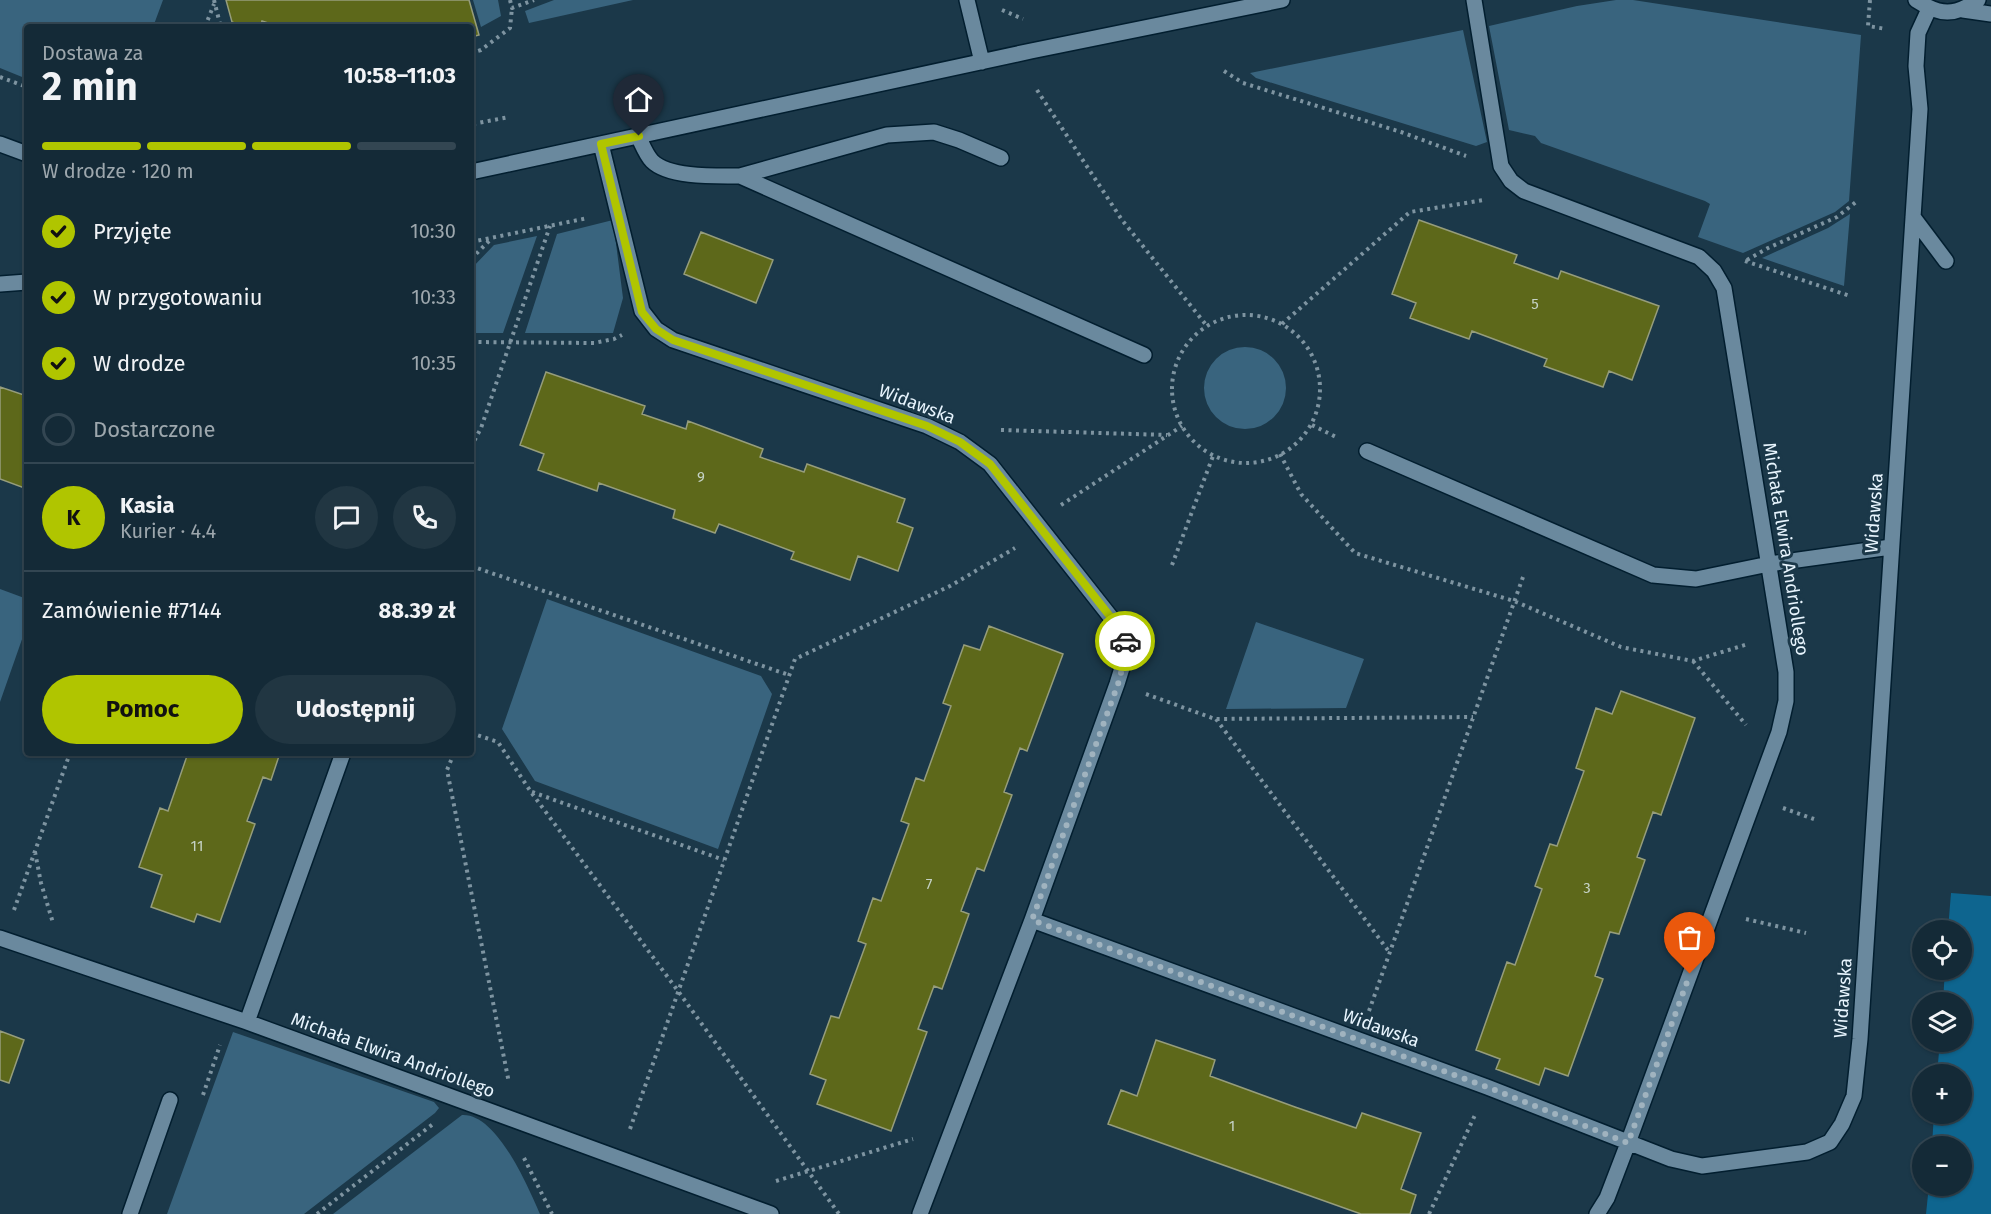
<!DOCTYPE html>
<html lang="pl">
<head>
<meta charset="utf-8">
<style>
  :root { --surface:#142a37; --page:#213642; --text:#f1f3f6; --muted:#9da7ad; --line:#334652; --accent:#b0c500 }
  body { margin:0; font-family:"Fira Sans",sans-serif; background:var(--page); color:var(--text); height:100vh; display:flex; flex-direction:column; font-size:22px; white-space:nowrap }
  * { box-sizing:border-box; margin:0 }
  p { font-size:20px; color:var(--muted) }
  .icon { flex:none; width:33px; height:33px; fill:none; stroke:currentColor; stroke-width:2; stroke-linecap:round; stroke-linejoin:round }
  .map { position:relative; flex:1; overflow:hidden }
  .panel { position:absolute; left:24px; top:24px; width:450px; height:732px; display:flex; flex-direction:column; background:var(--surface); border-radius:6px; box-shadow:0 2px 4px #0004,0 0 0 2px var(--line) }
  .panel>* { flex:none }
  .buttons { position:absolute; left:1912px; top:920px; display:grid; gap:12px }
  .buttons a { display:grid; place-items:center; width:60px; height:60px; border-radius:50%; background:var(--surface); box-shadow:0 2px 4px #0004,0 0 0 2px var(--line); font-size:30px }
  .pin { position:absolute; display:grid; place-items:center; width:51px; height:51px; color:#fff; margin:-62px -26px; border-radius:50% 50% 50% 0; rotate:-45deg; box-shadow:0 0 6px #0007 }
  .pin .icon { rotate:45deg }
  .courier { position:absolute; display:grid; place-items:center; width:60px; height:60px; margin:-30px; border:4px solid #b0c500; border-radius:50%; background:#fff; color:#222; box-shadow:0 2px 8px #0007 }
  .overview em { font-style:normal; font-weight:700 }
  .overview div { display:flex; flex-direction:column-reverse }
  .overview { display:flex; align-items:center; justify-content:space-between; height:102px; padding:0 18px }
  h1 { font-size:39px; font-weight:700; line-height:45px }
  .bar { display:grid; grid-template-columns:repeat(4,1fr); gap:9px 6px; align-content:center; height:72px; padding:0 18px }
  .bar i { height:8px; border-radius:4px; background:var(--line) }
  .bar .active { background:var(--accent) }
  .bar p { grid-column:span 4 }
  .line { display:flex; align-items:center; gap:15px; padding:0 18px; border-top:2px solid var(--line) }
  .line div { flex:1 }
  .round { display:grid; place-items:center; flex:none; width:63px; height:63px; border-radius:32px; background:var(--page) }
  ol { padding:0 18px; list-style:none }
  li { display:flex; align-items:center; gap:18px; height:66px }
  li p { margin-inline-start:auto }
  li .icon { padding:6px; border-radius:50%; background:var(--accent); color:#111; stroke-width:4 }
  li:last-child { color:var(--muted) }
  li i { width:33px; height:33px; border:3px solid var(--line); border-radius:50% }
  .primary-button { display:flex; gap:12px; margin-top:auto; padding:12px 18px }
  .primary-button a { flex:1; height:69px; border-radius:36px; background:var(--accent); color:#111; font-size:24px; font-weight:700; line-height:69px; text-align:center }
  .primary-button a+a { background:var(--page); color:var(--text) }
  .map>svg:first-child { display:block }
  .green { fill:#39647e }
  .forest { fill:#0e658f }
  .building { fill:#5d681a; stroke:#969d7c; stroke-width:1.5 }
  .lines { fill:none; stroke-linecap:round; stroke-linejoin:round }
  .minor-casing { stroke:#021e2f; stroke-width:18 }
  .path { stroke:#7e94a1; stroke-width:4; stroke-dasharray:3 4.5; stroke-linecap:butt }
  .minor { stroke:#6a899e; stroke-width:15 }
  .done { stroke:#a0b3bf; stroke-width:6; stroke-dasharray:0 10.8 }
  .route { stroke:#b0c500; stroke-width:8 }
  .labels { text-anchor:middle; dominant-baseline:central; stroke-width:6; stroke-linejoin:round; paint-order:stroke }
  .number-label { font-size:15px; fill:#c5d2c5 }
  .street-label { font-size:18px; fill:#e8f5fe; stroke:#1b3849 }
</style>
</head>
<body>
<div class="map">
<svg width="1991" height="1214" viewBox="0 0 1991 1214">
  <rect width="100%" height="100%" fill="#1b3849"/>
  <!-- green -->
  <path class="green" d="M0 0H163L153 27H27V79L0 68Z
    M473 0H498L501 16 481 27Z
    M554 0H633L529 23 525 11Z
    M1616 0H1633L1861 35 1849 201 1835 212 1743 253 1698 237 1710 204 1705 201 1541 143 1535 136 1509 130 1489 26 1577 6Z
    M1463 30 1487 142 1476 146 1256 78 1250 73Z
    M1850 214 1844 286 1762 258 1828 228Z
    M613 220 623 298 613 333H525L557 234Z
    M537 236 503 333H471V269L494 245Z
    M1204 388a41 41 0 1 1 82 0a41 41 0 1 1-82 0Z
    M0 589 27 599V625L0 702Z
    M547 599 761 676 772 694 718 849 535 781 502 729Z
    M1256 622 1364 659 1346 708 1226 709Z
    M233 1032 434 1102 439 1108 435 1113 304 1214H167Z
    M462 1115C497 1113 528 1187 540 1214H333Z"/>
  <!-- forest -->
  <path class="forest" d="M1951 893 1991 896V1214H1926L1929 1185H1962V1146H1932L1934 1113H1962V1074H1937L1940 1041H1962V1002H1943L1945 969H1962V930H1948Z"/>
  <!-- building -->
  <path class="building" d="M226 0H469L479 35 471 37V27H280L262 21 260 27H245L232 22Z
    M1419 220 1517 255 1514 263 1558 279 1561 271 1659 306 1632 380 1609 371 1603 387 1544 366 1547 359 1472 331 1469 339 1410 318 1416 303 1392 294Z
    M701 232 773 260 756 303 684 274Z
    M546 372 645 406 642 414 686 429 688 421 763 449 760 457 804 472 807 464 905 499 897 522 913 528 898 571 858 556 850 580 791 559 794 552 719 524 715 533 673 518 675 510 599 483 597 491 538 470 544 454 520 445Z
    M0 387 27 396V489L0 479Z
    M989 626 1063 654 1027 751 1020 748 1004 792 1012 795 984 871 977 868 961 911 969 914 942 989 934 986 918 1029 927 1032 891 1131 817 1104 826 1080 810 1074 831 1016 839 1018 866 944 858 941 873 898 881 901 909 824 901 821 916 778 924 781 951 706 943 703 964 645 980 650Z
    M1621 691 1695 718 1661 815 1653 812 1637 857 1645 860 1619 934 1610 932 1595 976 1603 979 1568 1076 1545 1068 1539 1085 1496 1069 1500 1059 1476 1050 1507 962 1515 965 1542 889 1535 886 1550 844 1557 846 1584 771 1576 768 1596 708 1612 714Z
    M188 753H280L271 780 263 777 247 821 255 824 220 922 197 914 194 922 151 907 162 875 139 867 160 808 168 811Z
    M0 1031 24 1040 9 1083 0 1080Z
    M1156 1040 1215 1060 1210 1076 1295 1107 1356 1128 1362 1113 1421 1133 1401 1189 1416 1195 1410 1214H1361L1108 1124 1121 1090 1137 1096Z"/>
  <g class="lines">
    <!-- minor casing -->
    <g class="minor-casing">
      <path id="minor" d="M967 0 982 62
        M1474 0 1501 166 1511 181 1524 191 1699 257 1714 271 1724 288 1786 672V701L1779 732 1628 1143 1607 1198 1597 1214
        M1916 0C1940 16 1955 16 1978 0
        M1963 10 1991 14
        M638 136C642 144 646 155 652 161 669 178 717 176 740 176L1144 355
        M0 144 27 154
        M601 144 642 311 656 329 673 340 927 426 960 442 990 464 1124 634 1126 655 1117 684 1032 920 920 1214
        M471 172 1031 51 1282 0
        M740 176 887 135 934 132 959 140 1001 158
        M1913 217 1946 261
        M0 284 27 282
        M1367 451 1653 575 1696 579 1769 564 1891 547
        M1032 920 1487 1087 1671 1159 1702 1166 1807 1152 1830 1142 1842 1124 1854 1096 1860 1039 1920 109 1916 66 1918 33 1929 9
        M0 938 247 1022 771 1214
        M247 1022 343 753
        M130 1214 170 1100"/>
    </g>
    <!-- path -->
    <path class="path" d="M214 0 220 24 229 27
      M510 0 512 8 534 0
      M1870 0 1868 26 1886 29
      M1002 10 1023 19
      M205 27 214 4
      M471 53 481 50 510 28 512 8
      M1224 71 1243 83 1401 132 1466 156
      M0 77 27 87
      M1037 90 1122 220 1207 326
      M473 124 509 117
      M471 242 588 218
      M471 259 491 239
      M1747 260 1768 248 1837 217 1856 202
      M1745 261 1850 296
      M1172 389a74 74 0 1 1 148 0a74 74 0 1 1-148 0Z
      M1282 324 1410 212 1484 200
      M471 342 594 343 614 339 622 335
      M1312 425 1338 438
      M1001 430 1167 435
      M471 447 481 428 550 226
      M1280 454 1301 494 1355 553 1514 601 1621 647 1693 661 1748 644
      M1061 505 1182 426
      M1172 565 1213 456
      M471 566 789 675
      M1693 661 1746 725
      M1146 694 1215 719 1473 717
      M1216 719 1390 953
      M471 733 498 742 531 792 678 991 839 1214
      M454 753 447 770 509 1083
      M532 792 724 860
      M1783 808 1814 819
      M35 852 41 883 53 923
      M14 910 70 753
      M1746 919 1806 933
      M1369 1011 1523 577
      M203 1095 220 1045
      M630 1129 795 659 950 586 1015 548
      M524 1158 552 1214
      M776 1181 913 1139
      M317 1214 433 1124
      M1429 1214 1475 1115"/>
    <!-- minor -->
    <use href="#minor" class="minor"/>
  </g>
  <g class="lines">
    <!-- done -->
    <path class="done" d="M1125 641 1126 654 1118 684 1032 920 1487 1087 1628 1143 1690 974"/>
    <!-- route -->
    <path class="route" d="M639 136 601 144 642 312 656 329 673 340 927 426 960 442 990 464 1124 634 1125 641"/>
  </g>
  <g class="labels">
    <!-- number labels -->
    <g class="number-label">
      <text x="1535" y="304">5</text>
      <text x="701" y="477">9</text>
      <text x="197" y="846">11</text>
      <text x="929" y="884">7</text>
      <text x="1587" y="888">3</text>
      <text x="1232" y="1126">1</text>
    </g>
    <!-- street labels -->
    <g class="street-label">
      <text transform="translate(917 404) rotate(21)">Widawska</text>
      <text transform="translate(1874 513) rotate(-86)">Widawska</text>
      <text transform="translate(1786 549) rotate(81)">Michała Elwira Andriollego</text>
      <text transform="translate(1843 998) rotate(-86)">Widawska</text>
      <text transform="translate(1381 1028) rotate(20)">Widawska</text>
      <text transform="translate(393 1055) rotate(20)">Michała Elwira Andriollego</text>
    </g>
  </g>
</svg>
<div class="buttons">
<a><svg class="icon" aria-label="locate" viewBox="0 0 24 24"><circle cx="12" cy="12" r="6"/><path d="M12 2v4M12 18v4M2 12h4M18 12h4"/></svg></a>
<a><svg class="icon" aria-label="layers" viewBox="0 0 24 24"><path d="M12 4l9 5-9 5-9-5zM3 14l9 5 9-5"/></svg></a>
<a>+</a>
<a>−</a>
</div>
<div class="pin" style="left:1690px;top:974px;background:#ea580c"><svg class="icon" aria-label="bag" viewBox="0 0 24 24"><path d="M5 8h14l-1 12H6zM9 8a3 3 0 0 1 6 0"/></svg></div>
<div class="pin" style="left:639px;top:136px;background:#1f2937"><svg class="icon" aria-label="home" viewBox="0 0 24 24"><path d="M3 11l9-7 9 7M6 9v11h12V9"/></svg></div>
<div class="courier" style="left:1125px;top:641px"><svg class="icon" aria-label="car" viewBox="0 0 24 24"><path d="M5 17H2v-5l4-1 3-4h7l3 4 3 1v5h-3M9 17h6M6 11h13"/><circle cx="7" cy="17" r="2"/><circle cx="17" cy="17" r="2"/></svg></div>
<section class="panel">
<div class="overview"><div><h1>2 min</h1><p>Dostawa za</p></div><em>10:58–11:03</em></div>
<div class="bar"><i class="active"></i><i class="active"></i><i class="active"></i><i></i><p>W drodze · 120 m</p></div>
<ol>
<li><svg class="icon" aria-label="check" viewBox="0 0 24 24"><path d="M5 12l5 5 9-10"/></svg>Przyjęte<p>10:30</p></li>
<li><svg class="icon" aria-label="check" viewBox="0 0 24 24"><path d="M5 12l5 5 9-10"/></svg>W przygotowaniu<p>10:33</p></li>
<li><svg class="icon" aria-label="check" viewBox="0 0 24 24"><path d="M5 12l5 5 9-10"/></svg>W drodze<p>10:35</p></li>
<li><i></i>Dostarczone</li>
</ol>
<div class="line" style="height:108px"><b class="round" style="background:var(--accent);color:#111">K</b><div><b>Kasia</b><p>Kurier · 4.4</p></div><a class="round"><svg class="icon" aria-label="chat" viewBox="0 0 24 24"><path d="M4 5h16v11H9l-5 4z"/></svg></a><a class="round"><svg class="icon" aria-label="phone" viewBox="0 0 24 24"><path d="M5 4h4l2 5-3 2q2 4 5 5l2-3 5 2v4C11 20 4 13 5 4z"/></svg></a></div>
<div class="line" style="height:78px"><div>Zamówienie #7144</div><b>88.39 zł</b></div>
<div class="primary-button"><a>Pomoc</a><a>Udostępnij</a></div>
</section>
</div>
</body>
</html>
